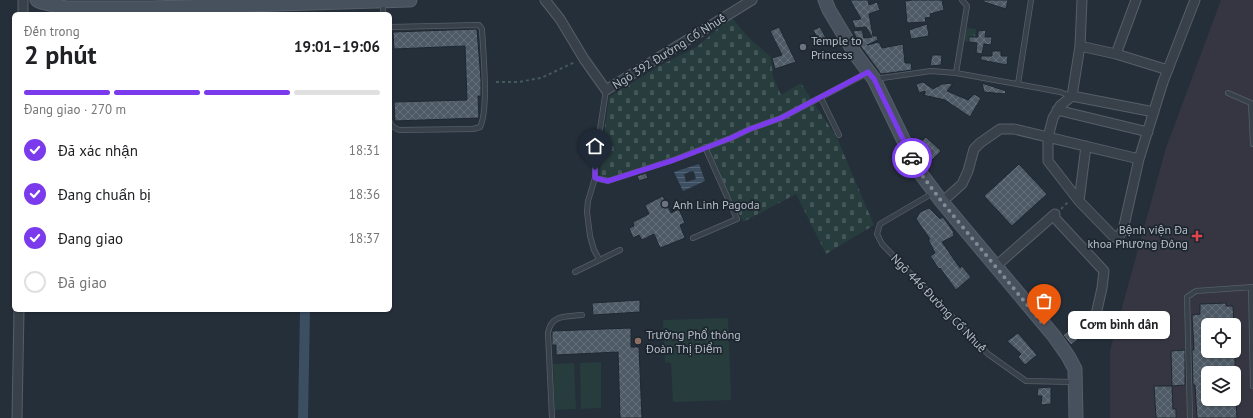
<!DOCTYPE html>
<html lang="vi">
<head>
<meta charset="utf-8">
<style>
  :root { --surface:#fff; --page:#f6f6f6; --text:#202124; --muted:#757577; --line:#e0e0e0; --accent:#7c3aed }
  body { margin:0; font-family:"PT Sans",sans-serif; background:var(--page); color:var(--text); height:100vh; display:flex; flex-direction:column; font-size:15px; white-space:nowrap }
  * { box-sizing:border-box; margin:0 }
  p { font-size:13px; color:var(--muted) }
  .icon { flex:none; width:22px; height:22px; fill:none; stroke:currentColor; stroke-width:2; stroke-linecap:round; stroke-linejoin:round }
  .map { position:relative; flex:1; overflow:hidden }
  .drawer { position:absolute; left:12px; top:12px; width:380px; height:300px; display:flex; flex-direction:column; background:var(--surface); border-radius:6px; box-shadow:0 1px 3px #0004 }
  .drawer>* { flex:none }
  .controls { position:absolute; left:1201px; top:318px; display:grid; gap:8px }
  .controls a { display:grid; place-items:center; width:40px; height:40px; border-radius:6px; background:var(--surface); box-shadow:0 1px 3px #0004; font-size:20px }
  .pin { position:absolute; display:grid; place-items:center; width:34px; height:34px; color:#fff; margin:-41px -17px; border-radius:50% 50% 50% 0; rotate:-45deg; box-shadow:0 0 4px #0007 }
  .pin .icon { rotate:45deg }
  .courier { position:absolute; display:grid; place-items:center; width:40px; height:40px; margin:-20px; border:3px solid #7c3aed; border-radius:50%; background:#fff; color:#222; box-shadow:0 1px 5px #0007 }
  .bubble { position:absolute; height:28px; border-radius:6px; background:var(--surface); box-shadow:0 1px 3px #0004; font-size:13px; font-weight:800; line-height:28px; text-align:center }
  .summary em { font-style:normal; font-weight:800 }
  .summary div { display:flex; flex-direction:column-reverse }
  .summary { display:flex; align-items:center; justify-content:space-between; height:68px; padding:0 12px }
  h1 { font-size:26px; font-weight:800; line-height:30px }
  .bar { display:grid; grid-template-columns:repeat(4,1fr); gap:6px 4px; align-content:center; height:48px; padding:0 12px }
  .bar i { height:5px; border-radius:3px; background:var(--line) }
  .bar .selected { background:var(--accent) }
  .bar p { grid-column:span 4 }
  ol { padding:0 12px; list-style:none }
  li { display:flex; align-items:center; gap:12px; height:44px }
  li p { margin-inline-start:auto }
  li .icon { padding:4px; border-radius:50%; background:var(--accent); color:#fff; stroke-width:4 }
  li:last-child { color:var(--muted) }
  li i { width:22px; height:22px; border:2px solid var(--line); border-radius:50% }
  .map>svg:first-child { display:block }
  .medical { fill:#353642; fill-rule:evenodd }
  .grass { fill:url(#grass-tufts) }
  .cemetery { fill:url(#cemetery-stones) }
  .pitch { fill:#273c3c }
  .water { fill:url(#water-rules); fill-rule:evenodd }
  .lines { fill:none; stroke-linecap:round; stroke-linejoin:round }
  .canal { stroke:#3b4e62; stroke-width:10 }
  .building { fill:url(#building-cross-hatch); stroke:#1f2831 }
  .lane-casing { stroke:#565f68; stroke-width:6 }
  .street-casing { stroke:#565f68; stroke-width:11 }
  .secondary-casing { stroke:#565f68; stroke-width:15 }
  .path { stroke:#46595a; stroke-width:2; stroke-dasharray:3 3; stroke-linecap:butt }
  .lane { stroke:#38414a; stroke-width:4.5 }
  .street { stroke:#38414a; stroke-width:9 }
  .secondary { stroke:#47505d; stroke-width:13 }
  .done { stroke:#828b95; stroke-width:4; stroke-dasharray:0 7.2 }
  .route { stroke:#7c3aed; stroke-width:5 }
  .worship-dot { fill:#6b7280; stroke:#1d262f; stroke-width:1.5 }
  .health-dot { fill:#e0444e; stroke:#1d262f; stroke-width:1.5 }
  .education-dot { fill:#8d6e63; stroke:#1d262f; stroke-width:1.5 }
  .labels { text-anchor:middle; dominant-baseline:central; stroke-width:3.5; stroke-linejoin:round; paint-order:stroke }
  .poi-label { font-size:12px; fill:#b4bcc6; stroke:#1d262f; text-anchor:start }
  .street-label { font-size:12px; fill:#b4bcc6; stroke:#1d262f }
</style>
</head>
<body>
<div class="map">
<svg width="1253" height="418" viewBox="0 0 1253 418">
  <defs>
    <pattern id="grass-tufts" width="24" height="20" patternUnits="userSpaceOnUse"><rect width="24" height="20" fill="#273c3c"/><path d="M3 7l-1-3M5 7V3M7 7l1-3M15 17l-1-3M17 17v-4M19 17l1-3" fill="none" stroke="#445657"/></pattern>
    <pattern id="cemetery-stones" width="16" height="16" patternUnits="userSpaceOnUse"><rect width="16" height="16" fill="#273c3c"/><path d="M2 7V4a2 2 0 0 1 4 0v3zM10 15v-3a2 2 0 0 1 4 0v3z" fill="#445657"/></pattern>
    <pattern id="water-rules" width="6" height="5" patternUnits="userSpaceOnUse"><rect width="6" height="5" fill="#3b4e62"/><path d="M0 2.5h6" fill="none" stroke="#567"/></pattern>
    <pattern id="building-cross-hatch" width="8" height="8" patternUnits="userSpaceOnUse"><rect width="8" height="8" fill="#4e5a65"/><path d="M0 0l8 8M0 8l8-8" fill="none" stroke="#65707a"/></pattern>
  </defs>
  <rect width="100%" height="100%" fill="#252f3a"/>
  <!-- medical -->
  <path class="medical" d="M1221 0H1253V418H1110V351L1166 148ZM1208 325H1234V351H1208ZM1208 373H1234V399H1208Z"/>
  <!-- grass -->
  <path class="grass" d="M967 28 976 29 975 42 963 41Z"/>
  <!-- cemetery -->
  <path class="cemetery" d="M731 17 749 38 771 57 773 77 781 95 801 83 837 138 874 225 826 254 796 194 743 222 705 144 694 149 606 180 600 176 604 134 609 97 659 66 698 46Z"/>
  <!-- pitch -->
  <path class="pitch" d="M728 318 731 400 673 402 671 363 665 362 663 320Z
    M601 362V408L581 409 580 363Z
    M574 363 576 409 555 410 553 364Z"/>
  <!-- water -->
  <path class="water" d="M699 164 705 181 683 191 674 172ZM692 171 694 172 696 179 686 182 684 174Z"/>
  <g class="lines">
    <!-- canal -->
    <path class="canal" d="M303 418 305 310"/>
  </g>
  <!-- building -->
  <path class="building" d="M850 0H868L869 5 877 2 880 10 869 14 873 36H877L878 40 867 45 879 42 882 48 903 44 905 63H911L912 70 881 74 856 40 857 39 853 31 862 30 864 38 872 37 866 27 855 28 852 20 861 19Z
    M913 0H942L944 10 930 14 931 17 925 18 926 22 907 23 905 1Z
    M984 0H1008L1006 9 984 2Z
    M927 24 929 36 911 39 909 30Z
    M779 27 796 62 775 69 772 58 782 55 770 31Z
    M820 27 826 38 819 41 813 30Z
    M477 29 481 80V96H478L479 118 395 121 394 102 467 100 465 46 394 49 393 32Z
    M986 30 985 37H992L991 45 984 44 982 54 976 53 977 43 969 42V37H978V31Z
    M992 51H1001V56H1008L1007 65 981 60V56H992Z
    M932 55H942L941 65 930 66Z
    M923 82 933 89 942 84 953 83 947 91 968 100 974 94 981 98 970 117 945 100 923 95 925 94V91L919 93 916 84Z
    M982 83 1006 91 1005 94 984 92Z
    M926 137 941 151 925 167 916 148Z
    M1019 164 1047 194 1012 226 984 196Z
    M646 173 648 178 639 181 637 176Z
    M663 196 671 213 679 209 685 223 680 225 685 238 660 248 654 234 642 240 639 235 633 238 629 228 634 226 633 222 649 214 645 205Z
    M929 208 940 219 943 217 953 231 954 236 942 242 960 268 962 266 971 277 956 290 940 268 939 269 930 256 935 253 928 239H930L916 219 920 212Z
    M640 300V312L593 315 592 303Z
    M1226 303V306H1233L1234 325H1208V351H1235V373H1208V399H1236L1237 418H1197L1195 385H1193L1192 350H1194L1192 315 1200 314V304Z
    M1076 325 1083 335 1071 345 1063 335Z
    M631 328V347H639L642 418H620L618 352 556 355V345H552V331Z
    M1018 333 1037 355 1025 365 1018 357 1021 354 1007 341Z
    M1185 350V385L1172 386 1171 351Z
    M1154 386H1172L1173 409H1176V418H1156Z
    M1051 387V404L1041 405 1042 396H1037L1038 388Z"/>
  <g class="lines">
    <!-- lane casing -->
    <g class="lane-casing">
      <path id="lane" d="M383 2V14
        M390 27 479 25 482 29C483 51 489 110 480 127L473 129 399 130 392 126 390 122
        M956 73 967 6 962 0
        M875 79 931 71 956 73 1039 88 1060 92 1071 96
        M1018 84 1031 0
        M1228 93 1251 103 1253 144
        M821 98 839 135
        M595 178 608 181 673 160 731 138 750 129 781 118 867 73
        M933 193 880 224 877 234 882 244 988 354 1026 381 1074 382
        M693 238 737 219 705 147
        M599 259 594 250 590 236 587 212 588 201 595 178V162L606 90
        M575 272 620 250
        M1251 287 1253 386
        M552 418 548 333C551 314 566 317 582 315
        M1190 418 1187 297 1196 291 1253 287"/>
    </g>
    <!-- street casing -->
    <g class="street-casing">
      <path id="street" d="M545 0 560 19 584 59 606 90 752 0
        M1082 0 1080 46 1072 96 1060 106 1053 118 1048 137V161L1079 201 1114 237 1118 238 1123 230 1139 159 1163 82 1195 0
        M23 14V0
        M1080 46 1116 54 1168 70
        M1116 54 1136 0
        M1072 96 1154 112
        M1057 110 1148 132
        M1079 201 1086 146
        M942 202 962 184 968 171 974 149 980 143 1000 129H1014L1139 159
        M1053 216 1104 271 1102 288 1095 319 1092 323
        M996 266 1055 214
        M17 418 19 310"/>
    </g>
    <!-- secondary casing -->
    <g class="secondary-casing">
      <path id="secondary" d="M37 0 41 2 66 8H151L410 0
        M825 0 829 10 856 55 874 79 918 170 942 202 1054 336 1068 356 1075 369 1076 418"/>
    </g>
    <!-- path -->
    <path class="path" d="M496 82H518L541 78 575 62
      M1061 209 1068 202"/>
    <!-- lane -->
    <use href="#lane" class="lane"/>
    <!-- street -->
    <use href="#street" class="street"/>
    <!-- secondary -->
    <use href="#secondary" class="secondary"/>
  </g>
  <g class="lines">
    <!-- done -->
    <path class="done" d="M912 158 918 170 942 202 1044 325"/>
    <!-- route -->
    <path class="route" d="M595 170V178L608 181 674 160 731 138 750 129 781 118 868 72 874 79 912 158"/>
  </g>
  <!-- markers -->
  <g class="worship-dot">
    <circle cx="803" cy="47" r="4"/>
    <circle cx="665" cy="204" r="4"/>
  </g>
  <path class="health-dot" d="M1195 230h4v4h4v4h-4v4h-4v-4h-4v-4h4z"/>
  <circle class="education-dot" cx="638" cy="341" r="4"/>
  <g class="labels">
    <!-- poi labels -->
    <g class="poi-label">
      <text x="811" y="40">Temple to<tspan x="811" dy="14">Princess</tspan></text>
      <text x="673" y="204">Anh Linh Pagoda</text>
      <text x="1188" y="229" text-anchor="end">Bệnh viện Đa<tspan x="1188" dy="14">khoa Phương Đông</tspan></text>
      <text x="646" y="334">Trường Phổ thông<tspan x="646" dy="14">Đoàn Thị Điểm</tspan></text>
    </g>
    <!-- street labels -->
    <g class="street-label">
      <text transform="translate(669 51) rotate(-32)">Ngõ 392 Đường Cổ Nhuế</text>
      <text transform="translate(939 303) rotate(46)">Ngõ 446 Đường Cổ Nhuế</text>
    </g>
  </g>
</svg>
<div class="controls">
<a><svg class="icon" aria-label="locate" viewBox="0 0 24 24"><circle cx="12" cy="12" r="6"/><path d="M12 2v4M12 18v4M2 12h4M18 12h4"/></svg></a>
<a><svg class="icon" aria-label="layers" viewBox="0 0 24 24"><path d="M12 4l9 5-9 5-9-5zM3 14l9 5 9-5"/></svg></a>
</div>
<div class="pin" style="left:1044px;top:325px;background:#ea580c"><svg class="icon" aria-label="bag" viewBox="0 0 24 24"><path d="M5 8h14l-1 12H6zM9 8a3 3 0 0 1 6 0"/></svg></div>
<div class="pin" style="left:595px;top:170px;background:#1f2937"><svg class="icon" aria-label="home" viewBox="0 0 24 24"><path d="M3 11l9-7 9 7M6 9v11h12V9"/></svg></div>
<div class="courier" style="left:912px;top:158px"><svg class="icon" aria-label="car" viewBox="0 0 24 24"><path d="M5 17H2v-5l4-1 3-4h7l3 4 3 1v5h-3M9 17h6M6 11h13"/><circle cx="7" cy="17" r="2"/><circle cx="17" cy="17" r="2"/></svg></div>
<div class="bubble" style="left:1068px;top:311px;width:102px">Cơm bình dân</div>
<section class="drawer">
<div class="summary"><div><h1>2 phút</h1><p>Đến trong</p></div><em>19:01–19:06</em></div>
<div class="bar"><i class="selected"></i><i class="selected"></i><i class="selected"></i><i></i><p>Đang giao · 270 m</p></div>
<ol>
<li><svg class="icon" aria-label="check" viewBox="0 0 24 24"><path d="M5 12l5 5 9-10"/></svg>Đã xác nhận<p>18:31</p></li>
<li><svg class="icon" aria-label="check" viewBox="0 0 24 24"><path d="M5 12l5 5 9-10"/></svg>Đang chuẩn bị<p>18:36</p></li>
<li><svg class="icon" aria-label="check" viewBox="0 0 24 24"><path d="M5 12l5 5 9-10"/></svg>Đang giao<p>18:37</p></li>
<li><i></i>Đã giao</li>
</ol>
</section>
</div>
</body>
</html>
